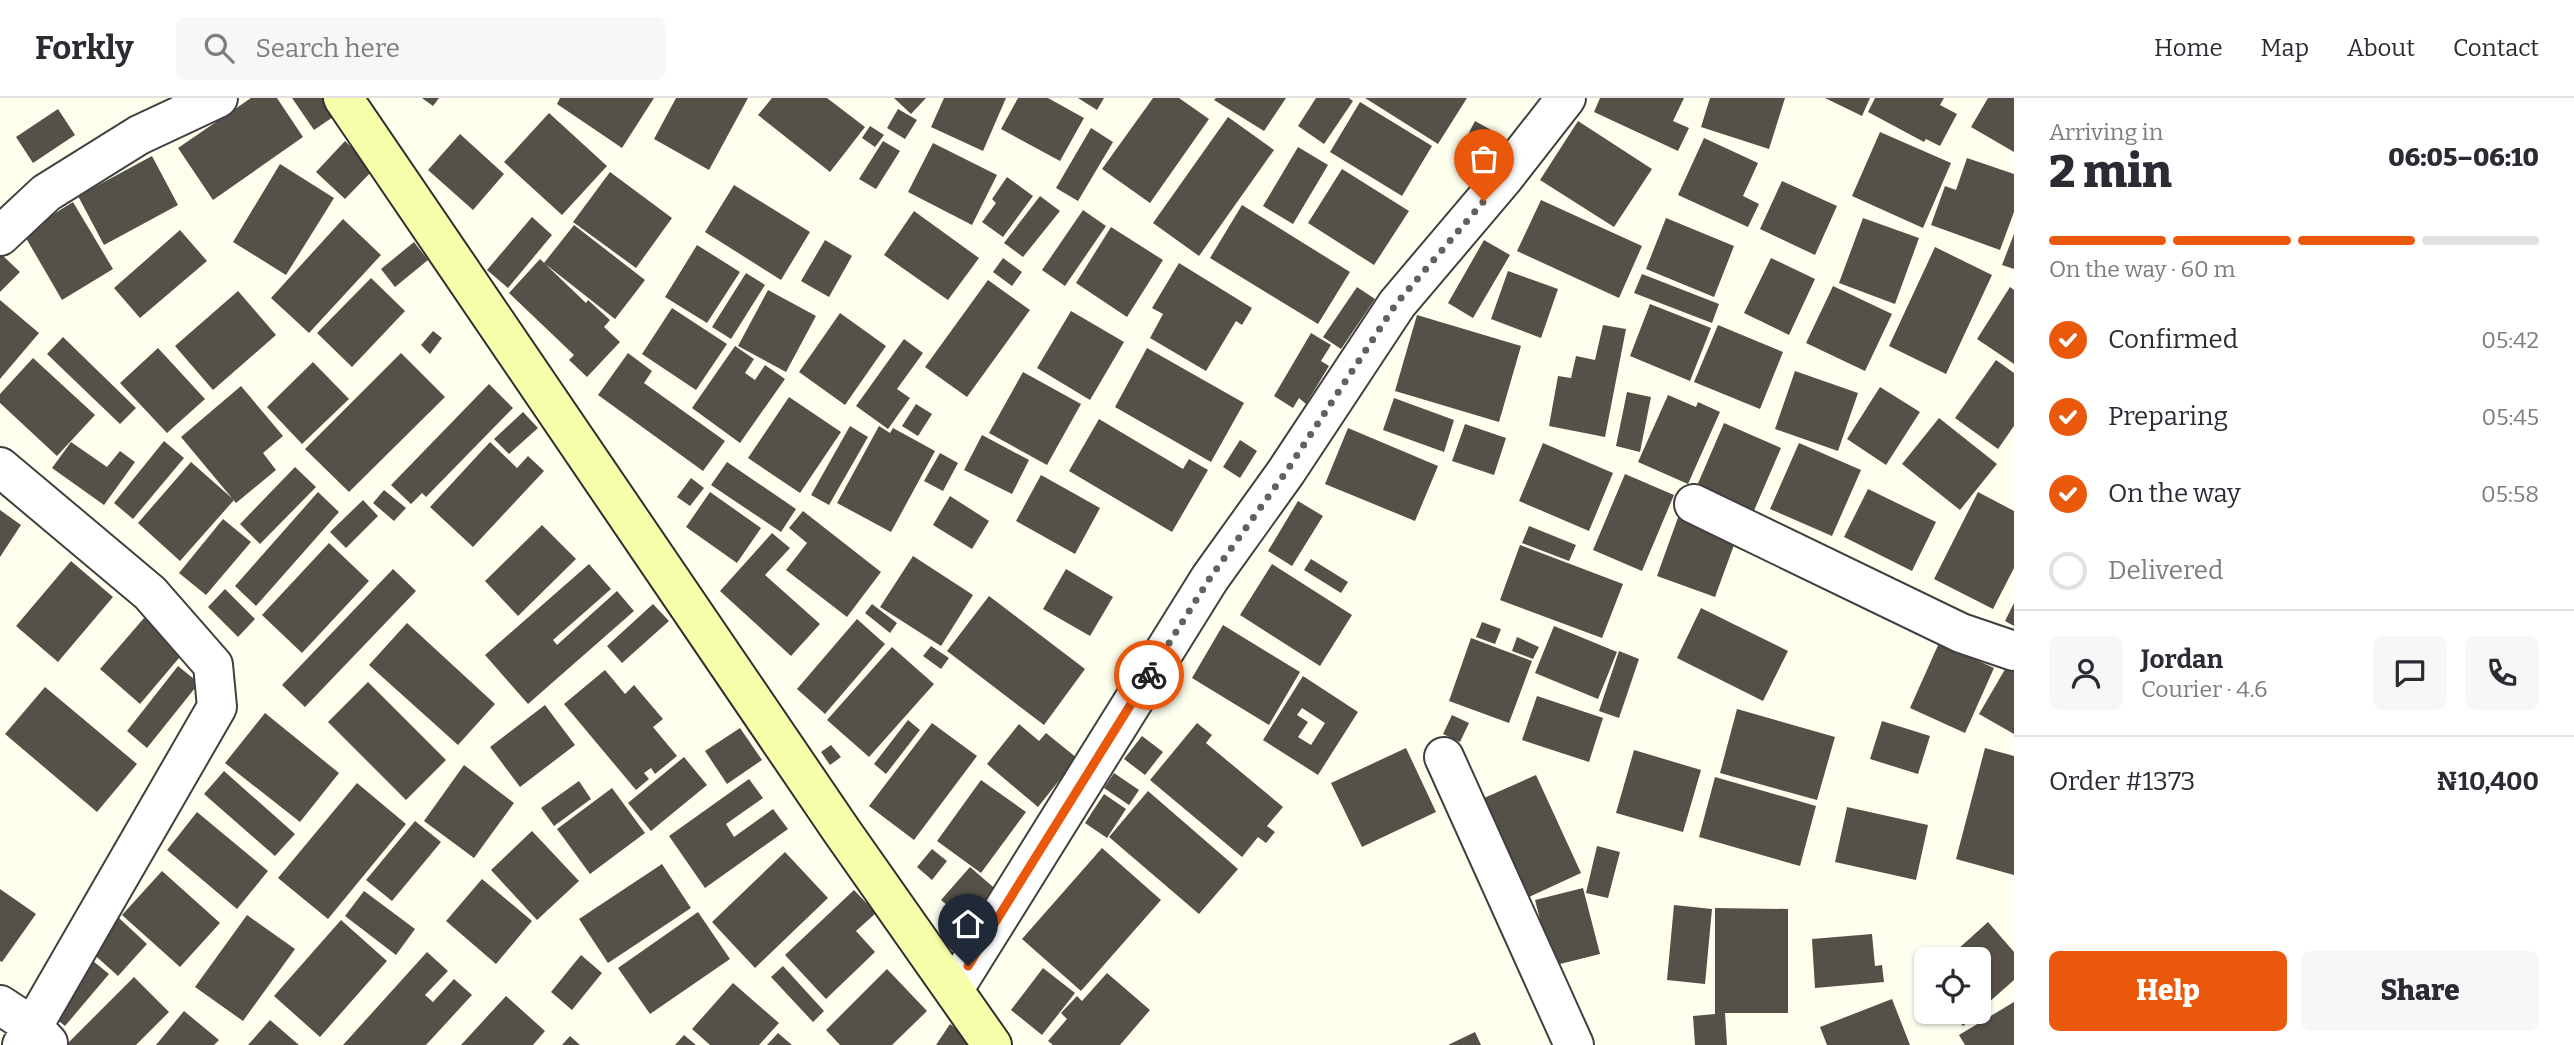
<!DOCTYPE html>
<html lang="en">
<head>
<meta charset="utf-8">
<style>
  :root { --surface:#fff; --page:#f7f7f7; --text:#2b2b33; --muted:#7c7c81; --line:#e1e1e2; --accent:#ea580c }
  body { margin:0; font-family:Bitter,serif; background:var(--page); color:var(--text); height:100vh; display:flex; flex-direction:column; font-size:26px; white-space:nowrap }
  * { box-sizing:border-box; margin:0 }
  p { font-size:23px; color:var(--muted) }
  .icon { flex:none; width:38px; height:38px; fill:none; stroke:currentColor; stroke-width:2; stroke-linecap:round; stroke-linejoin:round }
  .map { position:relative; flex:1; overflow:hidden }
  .side { display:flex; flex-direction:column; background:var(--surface); width:560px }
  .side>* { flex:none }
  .controls { position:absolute; left:1914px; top:849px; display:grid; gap:14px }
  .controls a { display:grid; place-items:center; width:77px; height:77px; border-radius:10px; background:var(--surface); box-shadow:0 2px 5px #0004; font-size:35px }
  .pin { position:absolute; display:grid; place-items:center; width:60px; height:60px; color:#fff; margin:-72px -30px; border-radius:50% 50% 50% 0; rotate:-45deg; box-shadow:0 0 7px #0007 }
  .pin .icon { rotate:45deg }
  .courier { position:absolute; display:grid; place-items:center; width:70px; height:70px; margin:-35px; border:5px solid #ea580c; border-radius:50%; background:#fff; color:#222; box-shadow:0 2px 9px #0007 }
  .overview em { font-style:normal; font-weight:800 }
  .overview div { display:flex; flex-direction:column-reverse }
  .overview { display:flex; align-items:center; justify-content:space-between; height:119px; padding:0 35px }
  h1 { font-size:46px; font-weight:800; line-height:52px }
  .bar { display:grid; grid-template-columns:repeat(4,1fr); gap:10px 7px; align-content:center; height:84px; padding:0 35px }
  .bar i { height:9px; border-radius:5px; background:var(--line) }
  .bar .on { background:var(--accent) }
  .bar p { grid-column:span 4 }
  .line { display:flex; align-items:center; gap:18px; padding:0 35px; border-top:2px solid var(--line) }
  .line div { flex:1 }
  .round { display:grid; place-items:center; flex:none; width:74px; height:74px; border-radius:10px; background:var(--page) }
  ol { padding:0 35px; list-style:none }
  li { display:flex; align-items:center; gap:21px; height:77px }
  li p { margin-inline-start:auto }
  li .icon { padding:7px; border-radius:50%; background:var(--accent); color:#fff; stroke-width:4 }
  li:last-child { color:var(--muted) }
  li i { width:38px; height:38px; border:4px solid var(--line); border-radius:50% }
  .cta { display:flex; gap:14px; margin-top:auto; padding:14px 35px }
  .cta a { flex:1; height:80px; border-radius:10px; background:var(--accent); color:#fff; font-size:28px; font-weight:800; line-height:80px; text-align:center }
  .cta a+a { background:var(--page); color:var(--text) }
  header { display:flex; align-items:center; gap:42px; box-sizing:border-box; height:98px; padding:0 35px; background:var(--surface); border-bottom:2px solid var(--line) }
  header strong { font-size:33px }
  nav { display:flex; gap:38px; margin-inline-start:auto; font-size:24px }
  .search { width:490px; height:63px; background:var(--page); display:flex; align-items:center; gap:18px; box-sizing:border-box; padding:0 24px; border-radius:10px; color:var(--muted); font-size:26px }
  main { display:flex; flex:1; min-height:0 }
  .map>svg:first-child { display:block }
  .building { fill:#555149; fill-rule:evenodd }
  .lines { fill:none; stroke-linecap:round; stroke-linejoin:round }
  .street-casing { stroke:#404040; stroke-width:42 }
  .secondary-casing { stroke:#2f2f2f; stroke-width:42 }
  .street { stroke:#fff; stroke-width:38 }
  .secondary { stroke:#f5fea9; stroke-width:38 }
  .done { stroke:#61625b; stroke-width:7; stroke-dasharray:0 12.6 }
  .route { stroke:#ea580c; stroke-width:9 }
</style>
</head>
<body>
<header>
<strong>Forkly</strong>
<div class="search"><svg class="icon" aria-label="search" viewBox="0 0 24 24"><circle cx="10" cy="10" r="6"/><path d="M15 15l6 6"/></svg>Search here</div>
<nav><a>Home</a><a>Map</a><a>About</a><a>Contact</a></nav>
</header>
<main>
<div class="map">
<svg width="2014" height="947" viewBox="0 0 2014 947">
  <rect width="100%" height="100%" fill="#feffed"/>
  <!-- building -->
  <path class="building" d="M251 0H277L303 39 213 102 178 50Z
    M292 0H325L336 17 314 32Z
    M422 0H439L433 8Z
    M560 0H654L622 50 557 6Z
    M676 0H748L709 72 654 41Z
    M772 0H827L865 29 830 74 758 17Z
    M894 0H926L911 16Z
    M944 0H1006L983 53 931 29Z
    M1018 0H1048L1084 20 1060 63 1001 31Z
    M1078 0H1104L1097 12Z
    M1153 0H1179L1209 21 1150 105 1102 71Z
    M1216 0H1286L1264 33 1214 2Z
    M1316 0H1349L1353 3 1324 46 1298 28Z
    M1365 0H1467L1438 46Z
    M1600 0H1684L1673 23 1689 30 1678 53 1594 14Z
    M1710 0H1785L1769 51 1701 29Z
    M1825 0H1870L1862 18Z
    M1875 0H1944L1940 7 1957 16 1940 48 1926 41 1924 44 1868 14Z
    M1988 0H2014V54L1971 29Z
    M1360 4 1432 48 1402 98 1330 54Z
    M58 11 75 37 33 65 16 39Z
    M898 11 917 22 905 41 887 30Z
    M549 15 607 68 562 117 504 64Z
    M1228 19 1274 52 1199 158 1153 125Z
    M1475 23 1504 39 1489 66 1461 50Z
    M1578 23 1652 71 1614 129 1540 82Z
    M870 28 884 37 875 49 862 40Z
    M1091 30 1113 44 1078 103 1056 90Z
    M1880 34 1951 65 1923 130 1852 98Z
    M460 36 504 76 473 112 428 72Z
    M1704 40 1758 65 1743 98 1759 106 1748 129 1678 97Z
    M345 43 374 71 345 101 316 74Z
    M883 43 900 53 876 91 859 81Z
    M933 45 997 77 972 127 908 94Z
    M1298 49 1328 67 1293 126 1263 108Z
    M152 58 178 107 104 147 78 98Z
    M1967 60 2014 76V114L2000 152 1931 127 1945 88 1956 92Z
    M280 66 334 100 286 177 233 144Z
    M1342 71 1409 113 1374 167 1308 125Z
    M610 74 672 120 636 170 573 124Z
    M1007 79 1033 98 1003 139 982 124 996 105 992 101Z
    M1782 83 1837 108 1815 157 1760 131Z
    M734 87 810 134 781 182 705 134Z
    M1040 98 1060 113 1023 159 1004 145Z
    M1541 102 1642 148 1619 200 1517 153Z
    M73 104 113 171 62 202 23 135Z
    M1242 107 1350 174 1318 226 1210 160Z
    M1083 112 1106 128 1065 188 1042 172Z
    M914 113 979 160 948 202 884 157Z
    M532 119 552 137 508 190 487 172Z
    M1666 120 1734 148 1714 199 1646 171Z
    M1863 120 1919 140 1895 206 1839 185Z
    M343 121 381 157 309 235 271 200Z
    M574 127 645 182 615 221 544 165Z
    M1111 129 1163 162 1127 219 1076 185Z
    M180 132 207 163 140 220 114 190Z
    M2014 136V171L2002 167Z
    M825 142 852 158 829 199 801 183Z
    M1484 142 1510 157 1473 220 1448 205Z
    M414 144 428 162 395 189 381 171Z
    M697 147 740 174 707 225 665 199Z
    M1935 149 1992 177 1946 276 1889 248Z
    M0 155 20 174 0 194Z
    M1003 160 1022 174 1012 188 993 174Z
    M1771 160 1815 181 1789 237 1744 215Z
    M540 161 586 205 588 202 610 222 604 229 620 244 587 279 569 262 574 257 509 195Z
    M1179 165 1252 210 1242 227 1236 223 1206 273 1150 240 1163 216 1152 210Z
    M1508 173 1558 191 1541 240 1491 221Z
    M746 175 765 187 731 241 712 229Z
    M1642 176 1719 206 1712 225 1634 195Z
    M371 180 405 213 352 269 317 235Z
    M988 182 1030 212 967 299 925 269Z
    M1833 188 1892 216 1865 273 1806 245Z
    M1357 189 1375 201 1341 251 1323 239Z
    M2010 189 2014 192V266L1977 241Z
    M768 192 816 218 786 274 738 248Z
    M238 193 276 237 213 292 175 248Z
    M0 202 39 235 0 281Z
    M1650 206 1711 230 1690 283 1630 258Z
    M672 210 727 246 696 292 642 256Z
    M1071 213 1124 244 1090 302 1037 270Z
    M840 215 886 248 845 307 799 274Z
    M1417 217 1521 248 1499 324 1395 293Z
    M1603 227 1626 231 1605 339 1549 328 1558 278 1571 280 1576 258 1595 262Z
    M1718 227 1783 254 1760 311 1694 284Z
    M433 233 442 240 430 256 421 247Z
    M1311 235 1331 247 1321 263 1329 268 1306 306 1299 300 1293 310 1274 298Z
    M63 239 136 310 120 326 47 256Z
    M904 241 923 255 897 291 910 300 888 331 856 308Z
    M735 248 754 261 745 275 755 282 765 267 785 281 740 345 692 310Z
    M158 250 205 301 167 335 120 285Z
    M1147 250 1244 305 1211 364 1115 309Z
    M401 255 445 299 349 394 305 351Z
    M628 255 652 273 644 285 725 343 703 373 598 297Z
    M33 260 95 317 57 358 0 305V296Z
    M1996 262 2014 275V328L1998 351 1955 320Z
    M313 264 349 301 302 346 267 309Z
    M1795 273 1858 295 1838 353 1775 331Z
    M1023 274 1081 306 1047 367 989 335Z
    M489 286 513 310 426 399 422 395 411 406 391 387Z
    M241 288 283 338 263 355 276 372 236 405 181 339Z
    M1880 289 1920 314 1886 367 1847 341Z
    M1627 294 1651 299 1640 354 1616 348Z
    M1668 297 1696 309 1698 304 1720 314 1688 386 1638 364Z
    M789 299 841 334 800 395 748 360Z
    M1394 300 1454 322 1444 354 1383 332Z
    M916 306 932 316 918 338 902 328Z
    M523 314 538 330 509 356 494 341Z
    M1939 320 1997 366 1960 412 1902 366Z
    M1099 321 1183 371 1189 361 1208 372 1172 434 1069 373Z
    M1724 325 1781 350 1753 415 1696 390Z
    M1465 326 1506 340 1494 377 1452 363Z
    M850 328 868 339 829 407 811 397Z
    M879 328 890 335 893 330 935 353 891 434 837 405Z
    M1348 330 1438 368 1415 423 1325 386Z
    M982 337 1029 362 1012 396 964 372Z
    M1240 342 1257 353 1240 380 1223 369Z
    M164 343 184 360 133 421 114 405Z
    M71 344 107 369 120 353 135 364 104 407 52 370Z
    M490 344 517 370 528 358 544 373 473 449 430 409Z
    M1543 345 1613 375 1589 433 1519 403Z
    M1799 345 1861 372 1832 438 1770 411Z
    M940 355 958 365 943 393 924 383Z
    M191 364 234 402 180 463 138 425Z
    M727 364 796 411 781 434 711 387Z
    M295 369 316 389 260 446 240 426Z
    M1625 376 1674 397 1642 473 1593 452Z
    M1041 377 1100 410 1075 456 1016 423Z
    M691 380 704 390 690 408 677 399Z
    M1868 391 1936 424 1912 473 1844 439Z
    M384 392 406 410 394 423 373 405Z
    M318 394 339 414 256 508 235 488Z
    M710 394 761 430 737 465 686 429Z
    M1978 394 2014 413V470L1993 511 1934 481Z
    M950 398 989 423 972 451 933 427Z
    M363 402 378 418 346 450 330 434Z
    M1298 403 1323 418 1292 468 1268 453Z
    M0 412 21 427 0 459Z
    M803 413 881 474 847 519 786 472 807 445 789 430Z
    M1680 414 1738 436 1715 499 1657 478Z
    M223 421 251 444 206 497 179 475Z
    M542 427 576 461 518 518 485 483Z
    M1529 428 1576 447 1569 463 1522 445Z
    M772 435 790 450 765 477 820 526 791 558 720 493Z
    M329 445 369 483 302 555 262 517Z
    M1520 447 1623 486 1602 540 1500 502Z
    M913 458 973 497 941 548 880 509Z
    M1311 461 1348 484 1341 495 1304 472Z
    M71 463 113 499 58 564 16 528Z
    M589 466 611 491 553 542 557 547 617 493 634 513 528 606 485 557Z
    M1272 466 1352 517 1320 568 1240 517Z
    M393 471 416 493 305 609 282 587Z
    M1066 471 1113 499 1090 538 1043 511Z
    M225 491 255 521 238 539 208 509Z
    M989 498 1085 571 1044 627 947 553Z
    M2014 505V528L2005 523Z
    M653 506 669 523 622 565 607 548Z
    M872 506 897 525 890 535 865 515Z
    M1701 510 1788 553 1763 603 1677 560Z
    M144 520 184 554 140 606 100 571Z
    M857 521 885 546 825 616 797 591Z
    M1482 524 1501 531 1495 546 1476 539Z
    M407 525 495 606 458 647 369 567Z
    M1223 527 1300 574 1269 627 1192 580Z
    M1554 528 1617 554 1598 601 1535 575Z
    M1517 539 1539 549 1533 561 1512 553Z
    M1471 540 1532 563 1509 625 1449 603Z
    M1939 545 1994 570 1965 635 1910 610Z
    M931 548 949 560 941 571 923 558Z
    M892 549 934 586 869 659 827 622Z
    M1619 553 1639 561 1619 620 1599 613Z
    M2011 561 2014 562V636L1979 616Z
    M178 568 199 585 147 650 127 633Z
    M605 572 625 596 634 587 663 621 653 629 677 658 655 676 651 670 644 675 649 681 636 692 564 606Z
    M1303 578 1358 614 1318 677 1263 642ZM1302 610 1325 625 1311 647 1298 639 1308 624 1297 617Z
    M368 584 446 662 406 702 328 624Z
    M45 589 137 666 97 714 5 636Z
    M1537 598 1603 620 1589 664 1522 642Z
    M545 607 575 647 520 689 490 649Z
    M1737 611 1835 639 1817 702 1720 675Z
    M265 615 339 675 300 724 225 665Z
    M1452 617 1469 625 1460 644 1443 636Z
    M908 622 920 632 886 676 874 666Z
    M1882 623 1930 638 1918 676 1870 661Z
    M932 625 977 658 914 742 869 708Z
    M1197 625 1212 637 1206 645 1283 709 1267 728 1275 734 1266 745 1258 739 1242 759 1150 682Z
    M1019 626 1039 643 1046 635 1077 660 1038 709 987 666Z
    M740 630 762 662 727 686 705 653Z
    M1142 638 1163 654 1145 677 1124 661Z
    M831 647 841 659 830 667 821 654Z
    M1406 650 1436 714 1362 749 1331 685Z
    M1985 650 2014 658V777L1956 761Z
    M1634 652 1701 672 1683 734 1616 715Z
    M684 659 707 687 651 733 628 705Z
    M464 667 514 705 474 760 424 723Z
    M224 673 295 736 275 758 204 696Z
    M1114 675 1139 692 1129 707 1104 690Z
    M1536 677 1581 775 1529 799 1484 700Z
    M1715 679 1816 708 1800 768 1699 739Z
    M749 681 763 700 726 726 734 739 773 711 788 731 705 790 669 738Z
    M981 682 1026 714 981 775 937 743Z
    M579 683 591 701 554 728 541 710Z
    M357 685 406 726 328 821 278 780Z
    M612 690 645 735 590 776 557 731Z
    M1148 693 1238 771 1199 816 1109 739Z
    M1104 696 1126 711 1107 740 1085 725Z
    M1847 709 1928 727 1916 782 1835 764Z
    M197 714 268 773 237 811 167 752Z
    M415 723 441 744 392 803 366 782Z
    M532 733 579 783 537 822 491 772Z
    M1597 748 1620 754 1608 800 1586 795Z
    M1102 750 1161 802 1081 893 1022 841Z
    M932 751 947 763 932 782 917 769Z
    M785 754 828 800 755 870 712 824Z
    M662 766 691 810 608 865 579 821Z
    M970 769 999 794 970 827 941 802Z
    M162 773 220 825 180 869 122 817Z
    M482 781 532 823 496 866 446 823Z
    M1583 790 1600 856 1552 868 1535 802Z
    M0 791 36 816 2 864 0 863Z
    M854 792 876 815 856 833 875 854 826 901 785 857Z
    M364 793 415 831 396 857 345 818Z
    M1674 807 1712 811 1705 886 1667 882Z
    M1715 810 1788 811V915H1725L1727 947H1695L1693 918 1715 916Z
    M698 814 730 861 650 916 618 870Z
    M247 817 295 851 243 923 195 889Z
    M119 820 147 846 118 878 89 852Z
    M341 822 387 863 320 939 274 898Z
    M1988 824 2014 854V882L1979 913V861H1947Z
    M1872 836 1875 868 1882 867 1884 884 1815 890 1812 841Z
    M427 854 448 873 425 897 433 904 454 881 472 897 426 947H343Z
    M581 857 602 875 572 912 551 894Z
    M88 859 109 876 65 928 45 912Z
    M783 868 824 913 813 924 771 879Z
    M1043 870 1075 895 1042 937 1011 912Z
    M887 871 927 913 892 947H840L826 932Z
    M1107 875 1150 912 1120 947H1053L1048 943 1067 921 1061 915 1077 898 1082 903Z
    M134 879 169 914 136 947H66Z
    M733 885 779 925 759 947H710L692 931Z
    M506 898 545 933 533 947H461Z
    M1892 901 1910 947H1827L1820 929Z
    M2014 904V947H1965L1959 937Z
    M184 913 219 942 214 947H156Z
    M1951 914H1979L1963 928Z
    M270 922 299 947H248Z
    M950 926 978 947H936Z
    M1475 934 1481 947H1448Z
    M778 935 792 947H767Z
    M684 937 696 947H675Z
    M570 938 580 947H562Z"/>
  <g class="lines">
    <!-- street casing -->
    <g class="street-casing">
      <path id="street" d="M0 138 46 95 139 37 218 0
        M0 369 150 495 213 567 217 609 22 947
        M1694 406 1961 535 2014 553
        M1444 659 1574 947
        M954 891 1210 480 1286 374 1397 206 1502 82 1566 0
        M0 907 32 928 48 945"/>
    </g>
    <!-- secondary casing -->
    <g class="secondary-casing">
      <path id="secondary" d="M343 0 841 732 992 947"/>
    </g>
    <!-- street -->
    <use href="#street" class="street"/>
    <!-- secondary -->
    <use href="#secondary" class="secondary"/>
  </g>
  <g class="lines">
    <!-- done -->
    <path class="done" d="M1149 577 1210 480 1286 374 1396 206 1484 103"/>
    <!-- route -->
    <path class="route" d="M968 868 1149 577"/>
  </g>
</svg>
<div class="controls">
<a><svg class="icon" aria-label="locate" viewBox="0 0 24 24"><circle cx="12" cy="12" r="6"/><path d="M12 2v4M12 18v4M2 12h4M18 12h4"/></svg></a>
</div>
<div class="pin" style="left:1484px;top:103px;background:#ea580c"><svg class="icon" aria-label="bag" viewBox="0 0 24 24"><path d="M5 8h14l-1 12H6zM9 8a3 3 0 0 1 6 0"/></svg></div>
<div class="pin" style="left:968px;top:868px;background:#1f2937"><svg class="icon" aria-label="home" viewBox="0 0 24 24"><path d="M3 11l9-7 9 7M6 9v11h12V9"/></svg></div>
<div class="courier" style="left:1149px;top:577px"><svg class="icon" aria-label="bike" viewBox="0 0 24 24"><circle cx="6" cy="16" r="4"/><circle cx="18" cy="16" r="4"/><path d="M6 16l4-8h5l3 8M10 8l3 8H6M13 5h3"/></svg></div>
</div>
<section class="side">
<div class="overview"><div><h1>2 min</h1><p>Arriving in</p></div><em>06:05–06:10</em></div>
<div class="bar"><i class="on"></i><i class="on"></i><i class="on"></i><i></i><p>On the way · 60 m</p></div>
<ol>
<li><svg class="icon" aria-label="check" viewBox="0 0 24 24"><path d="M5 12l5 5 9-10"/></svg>Confirmed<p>05:42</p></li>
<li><svg class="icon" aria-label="check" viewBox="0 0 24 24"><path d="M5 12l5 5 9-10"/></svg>Preparing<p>05:45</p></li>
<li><svg class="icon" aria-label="check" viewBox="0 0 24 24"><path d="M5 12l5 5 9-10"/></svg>On the way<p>05:58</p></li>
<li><i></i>Delivered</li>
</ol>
<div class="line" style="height:126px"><a class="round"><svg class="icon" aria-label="person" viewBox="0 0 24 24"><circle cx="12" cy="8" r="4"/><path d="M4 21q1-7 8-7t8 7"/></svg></a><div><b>Jordan</b><p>Courier · 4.6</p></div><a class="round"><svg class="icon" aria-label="chat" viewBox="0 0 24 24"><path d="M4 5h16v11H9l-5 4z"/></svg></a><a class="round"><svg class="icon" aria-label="phone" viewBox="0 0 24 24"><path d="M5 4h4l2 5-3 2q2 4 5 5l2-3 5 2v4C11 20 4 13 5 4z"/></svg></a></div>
<div class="line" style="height:91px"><div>Order #1373</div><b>₦10,400</b></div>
<div class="cta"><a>Help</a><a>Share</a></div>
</section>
</main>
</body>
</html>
